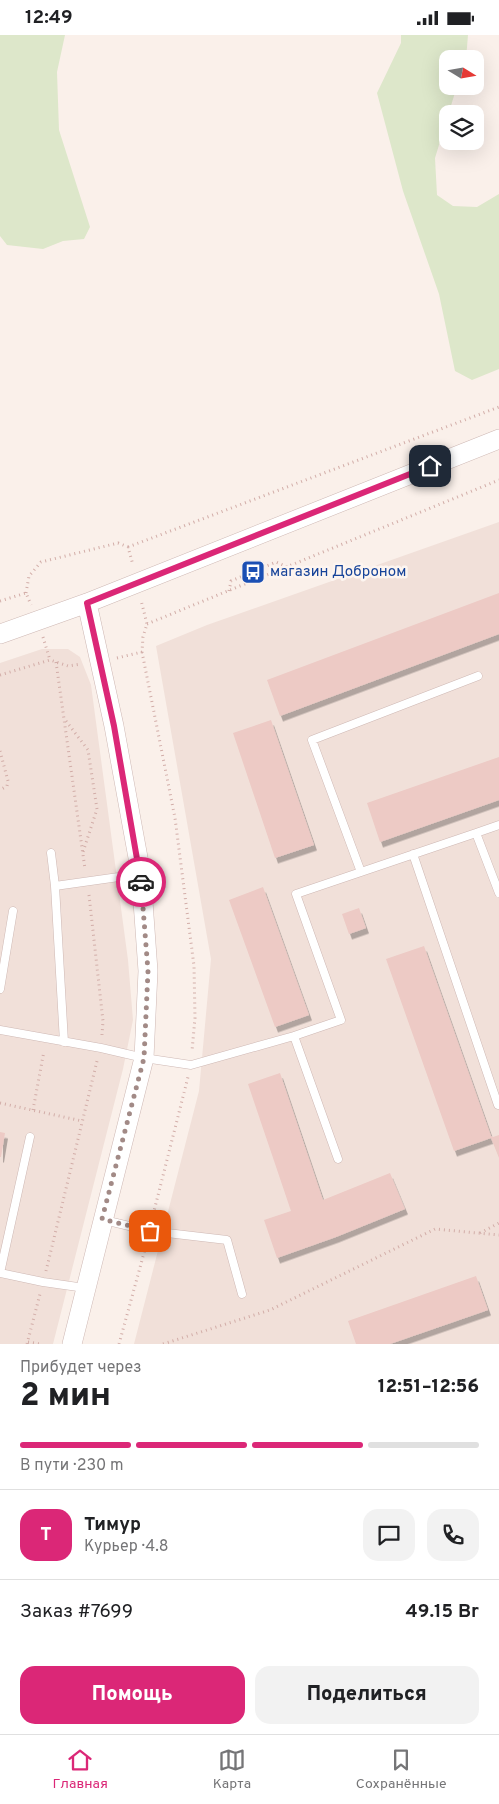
<!DOCTYPE html>
<html lang="ru">
<head>
<meta charset="utf-8">
<style>
  :root { --surface:#fff; --page:#f2f2f2; --text:#202124; --muted:#757577; --line:#e0e0e0; --accent:#db2777 }
  body { margin:0; font-family:Overpass,sans-serif; background:var(--page); color:var(--text); height:100vh; display:flex; flex-direction:column; font-size:19px; white-space:nowrap }
  * { box-sizing:border-box; margin:0 }
  p { font-size:16px; color:var(--muted) }
  .icon { flex:none; width:28px; height:28px; fill:none; stroke:currentColor; stroke-width:2; stroke-linecap:round; stroke-linejoin:round }
  .map { position:relative; height:1309px; overflow:hidden }
  .details { display:flex; flex-direction:column; background:var(--surface); flex:1 }
  .details>* { flex:none }
  .needle { width:32px; rotate:101deg }
  .buttons { position:absolute; left:439px; top:15px; display:grid; gap:10px }
  .buttons a { display:grid; place-items:center; width:45px; height:45px; border-radius:10px; background:var(--surface); box-shadow:0 5px 20px #0002; font-size:25px }
  .pin { position:absolute; display:grid; place-items:center; width:42px; height:42px; color:#fff; margin:-21px; border-radius:10px; box-shadow:0 2px 8px #0006 }
  .courier { position:absolute; display:grid; place-items:center; width:50px; height:50px; margin:-25px; border:4px solid #db2777; border-radius:50%; background:#fff; color:#222; box-shadow:0 1px 6px #0007 }
  .summary em { font-style:normal; font-weight:800 }
  .summary div { display:flex; flex-direction:column-reverse }
  .summary { display:flex; align-items:center; justify-content:space-between; height:85px; padding:0 20px }
  h1 { font-size:32px; font-weight:800; line-height:38px }
  .bar { display:grid; grid-template-columns:repeat(4,1fr); gap:8px 5px; align-content:center; height:60px; padding:0 20px }
  .bar i { height:6px; border-radius:4px; background:var(--line) }
  .bar .active { background:var(--accent) }
  .bar p { grid-column:span 4 }
  .line { display:flex; align-items:center; gap:12px; padding:0 20px; border-top:1px solid var(--line) }
  .line div { flex:1 }
  .round { display:grid; place-items:center; flex:none; width:52px; height:52px; border-radius:15px; background:var(--page) }
  .cta { display:flex; gap:10px; margin-top:auto; padding:10px 20px }
  .cta a { flex:1; height:58px; border-radius:15px; background:var(--accent); color:#fff; font-size:20px; font-weight:800; line-height:58px; text-align:center }
  .cta a+a { background:var(--page); color:var(--text) }
  .status { display:flex; justify-content:space-between; align-items:center; height:35px; padding:0 25px; background:var(--surface); direction:ltr }
  .status svg { height:14px; fill:currentColor }
  .tab-bar { display:flex; justify-content:space-around; align-items:center; height:70px; border-top:1px solid var(--line); background:var(--surface); font-size:14px; color:var(--muted) }
  .tab-bar a { display:grid; justify-items:center; gap:2px }
  .tab-bar .active { color:var(--accent) }
  .map>svg:first-child { display:block }
  .residential { fill:#f1e0d9 }
  .green { fill:#dde7ca }
  .building { fill:#edcac5; filter:url(#shadow) }
  .lines { fill:none; stroke-linecap:round; stroke-linejoin:round }
  .service-casing { stroke:#ceb8b4; stroke-width:9 }
  .tertiary-casing { stroke:#ceb8b4; stroke-width:20 }
  .path { stroke:#d2ada8; stroke-width:3; stroke-dasharray:1 4; stroke-linecap:butt }
  .service { stroke:#fff; stroke-width:8 }
  .tertiary { stroke:#fff; stroke-width:19 }
  .done { stroke:#a28a86; stroke-width:5; stroke-dasharray:0 9 }
  .route { stroke:#db2777; stroke-width:6 }
  .labels { text-anchor:middle; dominant-baseline:central; stroke-width:5; stroke-linejoin:round; paint-order:stroke }
  .transit-label { font-size:15px; fill:#164399; stroke:#fdf5f0; text-anchor:start }
</style>
</head>
<body>
<div class="status"><b>12:49</b><svg viewBox="0 0 49 12"><path d="M0 12V9h3v3zM5 12V6h3v6zM10 12V3h3v9zM15 12V0h3v12zM26 1h20v11H26zM47 4h2v5h-2z"/></svg></div>
<div class="map">
<svg width="499" height="1309" viewBox="0 0 499 1309">
  <defs>
    <filter id="shadow"><feDropShadow dx="3" dy="5.5" stdDeviation="0" flood-color="#0004"/></filter>
  </defs>
  <rect width="100%" height="100%" fill="#faf0ea"/>
  <!-- residential -->
  <path class="residential" d="M499 487V1309H134L199 1056 211 924 156 611 207 590Z
    M42 614H68L80 622 91 650 128 925 133 985 123 1034 53 1309H0V628Z"/>
  <!-- green -->
  <path class="green" d="M0 0H65L57 37 59 95 90 192 84 204 63 206 43 214 7 210 0 201Z
    M401 0H468L466 24H448V51H457L435 123 437 160 453 171 477 172 499 159V334L472 345 455 336 439 259 403 156 377 58 401 8Z"/>
  <!-- building -->
  <path class="building" d="M499 558V599L280 681 267 645Z
    M271 685 314 810 275 823 233 698Z
    M499 722V765L380 807 367 768Z
    M263 852 309 980 275 992 229 865Z
    M359 873 366 893 349 899 342 879Z
    M424 911 491 1101 493 1102 499 1100V1123L491 1103 454 1116 386 924Z
    M280 1038 323 1165 390 1138 405 1174 336 1202 277 1223 264 1185 291 1176 248 1049Z
    M0 1097 5 1098 1 1122H0Z
    M476 1241 488 1275 390 1309H356L348 1286Z"/>
  <g class="lines">
    <!-- service casing -->
    <g class="service-casing">
      <path id="service" d="M476 798 499 790
        M51 818 55 851 64 1007
        M413 819 498 1070
        M361 837 476 798 499 858
        M55 851 140 839
        M0 954 13 876
        M0 995 101 1013 144 1023 191 1030 294 1001 341 985 296 859 361 837 312 705 478 641
        M294 1001 338 1124
        M30 1102 0 1238 43 1247 85 1253
        M104 1185 150 1196 227 1205 242 1259"/>
    </g>
    <!-- tertiary casing -->
    <g class="tertiary-casing">
      <path id="tertiary" d="M0 599 87 568 499 404
        M72 1309 144 1023 148 936 141 839 114 691 87 568"/>
    </g>
    <!-- path -->
    <path class="path" d="M128 512 499 372
      M229 556 231 546 276 527 287 532
      M26 558 29 541 41 527 118 508 128 512 133 530
      M0 566 26 558 31 570
      M147 589 499 445
      M43 602 50 625
      M142 617 175 783 194 931 195 983 192 1016
      M117 623 142 617 143 602 147 589 141 565
      M56 627 85 834
      M0 640 50 625 68 631 81 629
      M66 686 88 715 97 774 83 817
      M0 716 8 746 7 751 0 755
      M89 860 103 986 102 1000
      M0 1068 82 1086
      M33 1075 44 1016
      M152 1184 188 1042
      M480 1198 499 1188
      M46 1236 97 1026
      M28 1307 40 1309
      M27 1309 40 1259
      M119 1309 147 1207
      M163 1309 270 1275 435 1194 499 1200"/>
    <!-- service -->
    <use href="#service" class="service"/>
    <!-- tertiary -->
    <use href="#tertiary" class="tertiary"/>
  </g>
  <g class="lines">
    <!-- done -->
    <path class="done" d="M141 847 148 936 144 1023 102 1184 150 1196"/>
    <!-- route -->
    <path class="route" d="M141 847 114 691 87 568 430 431"/>
  </g>
  <!-- icons -->
  <defs>
    <g id="bus-square" transform="scale(1.25)"><rect x="-9" y="-9" width="18" height="18" rx="4" fill="#1a4fb4" stroke="#fdf5f0"/><path d="M-5-6H5V4H4V6H2V4H-2V6H-4V4H-5ZM-3.5-4V0h7V-4ZM-3.5 1.2v1.5H-2V1.2ZM2 1.2v1.5H3.5V1.2Z" fill="#fff"/></g>
  </defs>
  <g fill-rule="evenodd">
    <use href="#bus-square" x="253" y="537"/>
  </g>
  <g class="labels">
    <!-- transit labels -->
    <g class="transit-label">
      <text x="270" y="537">магазин Доброном</text>
    </g>
  </g>
</svg>
<div class="buttons">
<a><svg class="needle" viewBox="-14 -14 28 28"><path d="M0-13l5 13h-10z" fill="#e53935"/><path d="M0 13l5-13h-10z" fill="#757577"/></svg></a>
<a><svg class="icon" aria-label="layers" viewBox="0 0 24 24"><path d="M12 4l9 5-9 5-9-5zM3 14l9 5 9-5"/></svg></a>
</div>
<div class="pin" style="left:150px;top:1196px;background:#ea580c"><svg class="icon" aria-label="bag" viewBox="0 0 24 24"><path d="M5 8h14l-1 12H6zM9 8a3 3 0 0 1 6 0"/></svg></div>
<div class="pin" style="left:430px;top:431px;background:#1f2937"><svg class="icon" aria-label="home" viewBox="0 0 24 24"><path d="M3 11l9-7 9 7M6 9v11h12V9"/></svg></div>
<div class="courier" style="left:141px;top:847px"><svg class="icon" aria-label="car" viewBox="0 0 24 24"><path d="M5 17H2v-5l4-1 3-4h7l3 4 3 1v5h-3M9 17h6M6 11h13"/><circle cx="7" cy="17" r="2"/><circle cx="17" cy="17" r="2"/></svg></div>
</div>
<section class="details">
<div class="summary"><div><h1>2 мин</h1><p>Прибудет через</p></div><em>12:51–12:56</em></div>
<div class="bar"><i class="active"></i><i class="active"></i><i class="active"></i><i></i><p>В пути · 230 m</p></div>
<div class="line" style="height:90px"><b class="round" style="background:var(--accent);color:#fff">Т</b><div><b>Тимур</b><p>Курьер · 4.8</p></div><a class="round"><svg class="icon" aria-label="chat" viewBox="0 0 24 24"><path d="M4 5h16v11H9l-5 4z"/></svg></a><a class="round"><svg class="icon" aria-label="phone" viewBox="0 0 24 24"><path d="M5 4h4l2 5-3 2q2 4 5 5l2-3 5 2v4C11 20 4 13 5 4z"/></svg></a></div>
<div class="line" style="height:65px"><div>Заказ #7699</div><b>49.15 Br</b></div>
<div class="cta"><a>Помощь</a><a>Поделиться</a></div>
</section>
<nav class="tab-bar">
<a class="active"><svg class="icon" aria-label="home" viewBox="0 0 24 24"><path d="M3 11l9-7 9 7M6 9v11h12V9"/></svg>Главная</a>
<a><svg class="icon" aria-label="map" viewBox="0 0 24 24"><path d="M3 6l6-2 6 2 6-2v14l-6 2-6-2-6 2zM9 4v14M15 6v14"/></svg>Карта</a>
<a><svg class="icon" aria-label="saved" viewBox="0 0 24 24"><path d="M7 4h10v16l-5-4-5 4z"/></svg>Сохранённые</a>
</nav>
</body>
</html>
